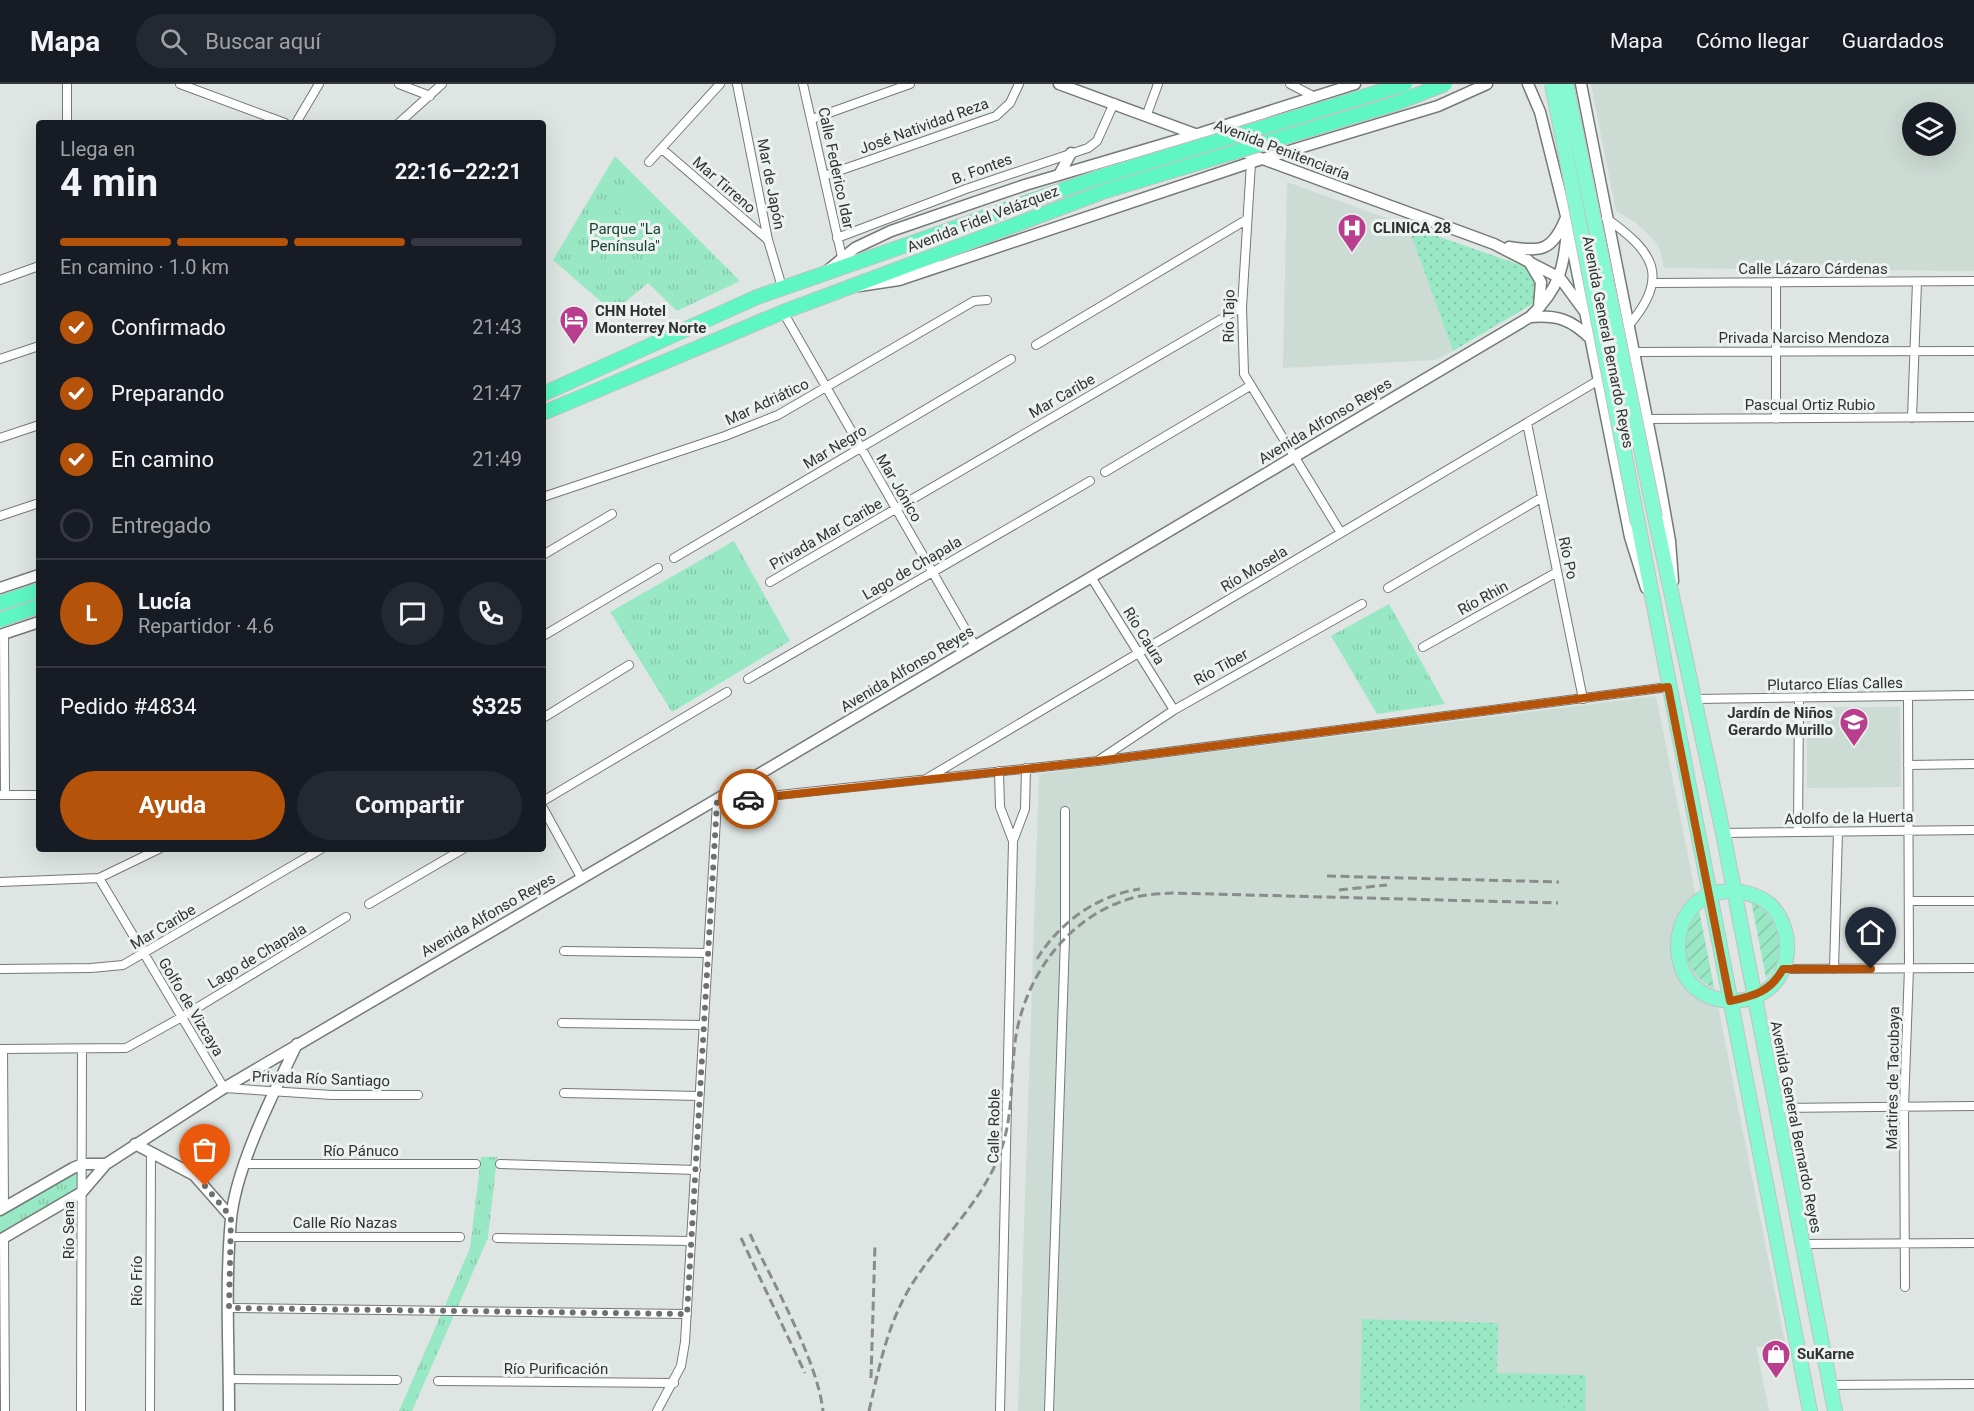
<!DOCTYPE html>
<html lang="es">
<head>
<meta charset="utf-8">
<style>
  :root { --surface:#171b24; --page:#242831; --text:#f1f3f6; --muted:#9ea1a6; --line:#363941; --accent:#b45309 }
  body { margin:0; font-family:Roboto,sans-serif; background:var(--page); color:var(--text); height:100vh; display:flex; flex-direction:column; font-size:22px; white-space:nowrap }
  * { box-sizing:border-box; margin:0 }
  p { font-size:20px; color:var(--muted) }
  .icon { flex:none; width:33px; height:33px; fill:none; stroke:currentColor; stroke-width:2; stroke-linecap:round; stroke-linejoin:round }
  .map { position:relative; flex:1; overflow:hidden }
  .sheet { position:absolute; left:36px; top:36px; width:510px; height:732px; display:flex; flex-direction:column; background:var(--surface); border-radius:6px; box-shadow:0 6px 24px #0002 }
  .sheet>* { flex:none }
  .controls { position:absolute; left:1902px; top:18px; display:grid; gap:12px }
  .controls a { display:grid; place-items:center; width:54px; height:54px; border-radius:50%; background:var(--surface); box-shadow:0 6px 24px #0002; font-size:30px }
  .pin { position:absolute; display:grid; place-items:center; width:51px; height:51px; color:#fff; margin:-62px -26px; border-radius:50% 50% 50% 0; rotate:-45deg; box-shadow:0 0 6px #0007 }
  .pin .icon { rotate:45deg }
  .courier { position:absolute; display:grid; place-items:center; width:60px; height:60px; margin:-30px; border:4px solid #b45309; border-radius:50%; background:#fff; color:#222; box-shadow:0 2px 8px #0007 }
  .summary em { font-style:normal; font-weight:700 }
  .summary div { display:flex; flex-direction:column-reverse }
  .summary { display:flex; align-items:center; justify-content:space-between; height:102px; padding:0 24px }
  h1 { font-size:39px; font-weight:700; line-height:45px }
  .bar { display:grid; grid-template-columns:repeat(4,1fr); gap:9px 6px; align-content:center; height:72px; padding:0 24px }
  .bar i { height:8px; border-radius:4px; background:var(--line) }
  .bar .active { background:var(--accent) }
  .bar p { grid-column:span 4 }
  .line { display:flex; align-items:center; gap:15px; padding:0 24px; border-top:2px solid var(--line) }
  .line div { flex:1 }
  .round { display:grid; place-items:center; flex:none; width:63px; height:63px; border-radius:32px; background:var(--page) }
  ol { padding:0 24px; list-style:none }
  li { display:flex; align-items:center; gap:18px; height:66px }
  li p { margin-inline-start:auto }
  li .icon { padding:6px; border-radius:50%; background:var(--accent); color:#fff; stroke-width:4 }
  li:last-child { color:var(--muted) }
  li i { width:33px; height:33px; border:3px solid var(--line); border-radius:50% }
  .button { display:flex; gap:12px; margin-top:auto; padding:12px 24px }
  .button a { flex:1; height:69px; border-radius:36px; background:var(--accent); color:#fff; font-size:24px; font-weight:700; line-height:69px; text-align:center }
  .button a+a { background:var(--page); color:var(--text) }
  header { display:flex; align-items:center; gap:36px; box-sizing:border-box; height:84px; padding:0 30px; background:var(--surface); border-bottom:2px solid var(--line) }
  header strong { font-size:28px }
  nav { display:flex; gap:33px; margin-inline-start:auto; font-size:21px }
  .search { width:420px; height:54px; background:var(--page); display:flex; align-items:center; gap:15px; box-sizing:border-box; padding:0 21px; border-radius:33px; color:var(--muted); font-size:22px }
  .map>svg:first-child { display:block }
  .built { fill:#ccdbd3; fill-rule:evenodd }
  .grass { fill:url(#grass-dots) }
  .park { fill:url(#park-tufts) }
  .garden { fill:url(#garden-furrows) }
  .pitch { fill:#99e8c5 }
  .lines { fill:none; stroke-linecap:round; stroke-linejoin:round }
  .minor-casing { stroke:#747a77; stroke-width:10 }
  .tertiary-casing { stroke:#747a77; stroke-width:13 }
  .primary-casing { stroke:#c1c2c2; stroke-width:16 }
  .trunk-casing { stroke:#c1c2c2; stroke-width:16 }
  .minor { stroke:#fff; stroke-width:8 }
  .tertiary { stroke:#fff; stroke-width:10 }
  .primary { stroke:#86f9d2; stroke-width:14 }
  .trunk { stroke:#5ef7c3; stroke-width:14 }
  .rail { stroke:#888c8a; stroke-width:3; stroke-dasharray:9 4.5; stroke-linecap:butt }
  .primary-bridge-casing { stroke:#c1c2c2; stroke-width:16; stroke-linecap:butt }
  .trunk-bridge-casing { stroke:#c1c2c2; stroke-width:16; stroke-linecap:butt }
  .primary-bridge { stroke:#86f9d2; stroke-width:14 }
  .trunk-bridge { stroke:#5ef7c3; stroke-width:14 }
  .done { stroke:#6e7170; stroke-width:6; stroke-dasharray:0 10.8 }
  .route { stroke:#b45309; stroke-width:8 }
  .labels { text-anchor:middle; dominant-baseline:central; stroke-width:6; stroke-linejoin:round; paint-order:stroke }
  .street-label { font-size:15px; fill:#313332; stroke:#ecf2ef }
  .poi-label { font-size:15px; font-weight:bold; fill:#313332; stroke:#ecf2ef; text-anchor:start }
  .park-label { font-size:15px; fill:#164432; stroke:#ecf2ef }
</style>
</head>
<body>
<header>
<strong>Mapa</strong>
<div class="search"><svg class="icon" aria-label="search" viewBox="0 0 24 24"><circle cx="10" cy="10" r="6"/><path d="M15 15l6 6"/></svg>Buscar aquí</div>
<nav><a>Mapa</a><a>Cómo llegar</a><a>Guardados</a></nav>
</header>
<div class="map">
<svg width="1974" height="1327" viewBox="0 0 1974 1327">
  <defs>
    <pattern id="grass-dots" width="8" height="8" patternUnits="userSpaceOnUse" patternTransform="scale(1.5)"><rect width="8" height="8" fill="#99e8c5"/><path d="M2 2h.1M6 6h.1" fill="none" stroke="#84c7aa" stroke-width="1.8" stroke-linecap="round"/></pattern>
    <pattern id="park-tufts" width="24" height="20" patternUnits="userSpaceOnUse" patternTransform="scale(1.5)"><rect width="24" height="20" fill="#99e8c5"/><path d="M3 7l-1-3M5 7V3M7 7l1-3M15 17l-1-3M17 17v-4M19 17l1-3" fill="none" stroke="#84c7aa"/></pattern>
    <pattern id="garden-furrows" width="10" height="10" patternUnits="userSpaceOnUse" patternTransform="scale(1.5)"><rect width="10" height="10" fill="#99e8c5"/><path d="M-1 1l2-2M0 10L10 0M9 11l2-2" fill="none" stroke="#84c7aa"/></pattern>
  </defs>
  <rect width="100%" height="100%" fill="#dee5e2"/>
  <!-- built -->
  <path class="built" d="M1591 0H1974V187L1664 184 1660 165 1654 156 1635 138 1616 127ZM1946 28V62H1912V28Z
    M1287 98 1408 142 1453 267 1436 276 1283 284Z
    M1656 612 1786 1263H1756L1769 1327H1018L1039 690Z
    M1807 623H1900L1901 703 1807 704Z"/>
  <!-- grass -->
  <path class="grass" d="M1408 142 1523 182C1537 191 1540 204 1534 219L1453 267Z
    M1362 1235 1498 1239 1497 1289 1586 1291 1585 1327H1360Z"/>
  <!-- park -->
  <path class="park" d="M615 72 740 197 677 227 648 199 613 228 553 176Z
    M734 457 790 557 672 628 610 528Z
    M1389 520 1445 620 1377 630 1331 552Z
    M481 1073H497L488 1154 412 1327H399L470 1164Z
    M77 1086 79 1094 76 1106 0 1151V1129Z"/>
  <!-- garden -->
  <path class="garden" d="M1751 816C1778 833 1793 868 1766 894Z
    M1699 826 1714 904C1683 891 1675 850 1699 826Z"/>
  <!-- pitch -->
  <path class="pitch" d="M639 104 651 113 629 138 618 128Z
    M603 145 615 155 592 182 579 172Z
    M1456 1319 1563 1321V1327H1456Z"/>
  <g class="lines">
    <!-- minor casing -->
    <g class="minor-casing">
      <path id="minor" d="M67 0V39
        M180 0 285 39
        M399 0 430 12
        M737 0 768 156 782 203
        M803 0 842 173
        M1290 0 1313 12
        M1147 30 1158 0
        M812 35 910 0
        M296 39 319 0
        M399 39 442 0
        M662 65 768 156
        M649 78 720 0
        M1251 79 1242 223 1244 290 1341 449
        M824 92 996 32 1010 19 1019 0
        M1606 134C1654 168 1671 193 1628 242
        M837 154 966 105 1088 64 1097 57 1114 19
        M0 196 39 182
        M1776 198V335
        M1653 199 1974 197
        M783 228 975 562
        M1036 261 1246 136
        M1634 268 1974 267
        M0 275 39 262
        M1912 334 1917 198
        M1647 335 1974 333
        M1527 339 1583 615
        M0 354 39 341
        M1105 388 1250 302
        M543 413 725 352 778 331 974 217 987 216
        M0 432 39 419
        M543 471 612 430
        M674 474 1011 275
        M1091 493 1174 626
        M770 498 1242 223
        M1388 504 1541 414
        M4 550 5 711
        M543 552 658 484
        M1423 563 1557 488
        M748 595 1090 397
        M1696 615 1974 611
        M543 634 629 581
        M1099 676 1174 626 1362 520
        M1908 681 1974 680
        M999 687 1000 723 1013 757
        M926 695 1599 296
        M0 711H39
        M543 717 727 608
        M712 718 1098 677 1668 603
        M543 724 581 793
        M1798 748 1799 614
        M1723 749 1974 746
        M99 794 224 1004 332 1011H418
        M0 798 99 794 159 765
        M1909 817H1974
        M369 820 463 765
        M564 867 707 869
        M0 885 91 884 123 881 321 765
        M1783 885 1974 884
        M1834 885 1838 748
        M562 939 702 941
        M0 965 126 964 182 933 346 833
        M3 965 4 1124
        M564 1009 699 1012
        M1776 1024 1974 1022
        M245 1080H476
        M500 1080 696 1086
        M230 1153H460
        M4 1154 5 1327
        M497 1154 691 1157
        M1802 1160 1974 1159
        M1905 1203 1904 1023 1909 884 1908 612
        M229 1224 687 1230
        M229 1295 397 1296
        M438 1297 674 1299
        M1829 1301 1974 1300
        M81 1327 82 965
        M150 1327 151 1068
        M657 1327 681 1282 685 1258 717 718
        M1000 1327 1013 757 1025 725 1026 684
        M1049 1327 1065 855V727"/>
    </g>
    <!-- tertiary casing -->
    <g class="tertiary-casing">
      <path id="tertiary" d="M1059 0 1494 160 1560 194 1585 228
        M1528 0 1540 28 1566 132 1630 453 1646 504
        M1581 0 1659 395 1670 457 1673 497
        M1059 91 1071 69
        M1509 163C1541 168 1552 167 1565 136
        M1528 176 1541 198 1539 223
        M827 187 855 164 891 147 1025 101 1198 50 1355 0
        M859 202 899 196 1246 80 1438 22 1487 0
        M1530 233C1557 231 1571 235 1591 255
        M0 504 39 491
        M0 551 39 538
        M135 1060 194 1091 231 1133
        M0 1126 73 1084 83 1080H106
        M0 1156 82 1108 106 1080 224 1004 712 718 1530 233C1562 202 1563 183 1568 140
        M229 1327C229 1264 225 1198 231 1135 236 1082 274 1008 297 960"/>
    </g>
    <!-- primary casing -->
    <g class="primary-casing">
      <path id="primary" d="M1655 433 1723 749 1835 1327
        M1638 439 1810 1327
        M1734 806C1746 809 1758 811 1768 819 1793 840 1794 885 1768 905 1740 927 1692 918 1681 882 1673 856 1681 825 1708 811 1715 808 1726 808 1734 806Z"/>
    </g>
    <!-- trunk casing -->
    <g class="trunk-casing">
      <path id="trunk" d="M543 310 757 213 932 152
        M543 329 783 228 938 170
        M0 519 39 506"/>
    </g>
    <!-- minor -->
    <use href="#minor" class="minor"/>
    <!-- tertiary -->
    <use href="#tertiary" class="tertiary"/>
    <!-- primary -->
    <use href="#primary" class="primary"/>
    <!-- trunk -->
    <use href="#trunk" class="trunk"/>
    <!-- rail -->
    <path class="rail" d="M1327 792 1559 798
      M1339 806 1387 801
      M1037 875C1059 839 1097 811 1140 805
      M750 1150C773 1199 817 1275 823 1327
      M741 1154 805 1289
      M871 1294 875 1161
      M869 1327C880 1279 889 1232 918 1191 943 1154 978 1120 996 1079 1014 1039 1010 1000 1015 958 1024 892 1069 830 1136 813 1148 810 1161 810 1172 809L1558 819"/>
    <!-- primary-bridge casing -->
    <g class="primary-bridge-casing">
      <path id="primary-bridge" d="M1552 0 1638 439
        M1566 0 1655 433"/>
    </g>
    <!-- trunk-bridge casing -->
    <g class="trunk-bridge-casing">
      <path id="trunk-bridge" d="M932 152 1096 94 1405 0
        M938 170 1105 107 1394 20 1445 0
        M0 536 39 522"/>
    </g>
    <!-- primary-bridge -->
    <use href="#primary-bridge" class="primary-bridge"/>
    <!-- trunk-bridge -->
    <use href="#trunk-bridge" class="trunk-bridge"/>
  </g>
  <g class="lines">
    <!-- done -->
    <path class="done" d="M205 1102 231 1133 229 1224 687 1230 717 718 748 715"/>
    <!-- route -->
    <path class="route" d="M748 715 1098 677 1668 603 1730 917C1754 912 1770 908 1783 885H1871"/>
  </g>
  <!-- icons -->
  <defs>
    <g id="hospital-pin" transform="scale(1.5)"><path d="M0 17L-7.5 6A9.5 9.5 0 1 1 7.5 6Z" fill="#b93e8e" stroke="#ecf2ef"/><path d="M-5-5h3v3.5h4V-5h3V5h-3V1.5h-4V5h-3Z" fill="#fff"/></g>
    <g id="hotel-pin" transform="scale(1.5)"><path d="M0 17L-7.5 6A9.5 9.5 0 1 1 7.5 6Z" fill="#b93e8e" stroke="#ecf2ef"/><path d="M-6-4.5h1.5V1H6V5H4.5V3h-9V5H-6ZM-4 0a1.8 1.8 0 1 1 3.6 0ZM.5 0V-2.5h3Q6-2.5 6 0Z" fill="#fff"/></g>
    <g id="school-pin" transform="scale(1.5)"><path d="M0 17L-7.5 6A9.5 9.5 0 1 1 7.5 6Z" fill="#b93e8e" stroke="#ecf2ef"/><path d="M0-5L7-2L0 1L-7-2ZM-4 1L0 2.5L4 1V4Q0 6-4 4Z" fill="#fff"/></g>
    <g id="shop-pin" transform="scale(1.5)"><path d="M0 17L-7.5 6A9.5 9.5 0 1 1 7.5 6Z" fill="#b93e8e" stroke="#ecf2ef"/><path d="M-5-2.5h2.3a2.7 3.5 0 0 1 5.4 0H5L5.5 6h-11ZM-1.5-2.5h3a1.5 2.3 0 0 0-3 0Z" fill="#fff"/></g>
  </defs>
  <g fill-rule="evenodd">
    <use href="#hospital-pin" x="1352" y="144"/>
    <use href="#hotel-pin" x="574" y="236"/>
    <use href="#school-pin" x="1854" y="638"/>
    <use href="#shop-pin" x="1776" y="1270"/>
  </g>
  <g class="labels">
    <!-- street labels -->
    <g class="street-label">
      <text transform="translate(924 42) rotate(-20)">José Natividad Reza</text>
      <text transform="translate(1282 66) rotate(21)">Avenida Penitenciaría</text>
      <text transform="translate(836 84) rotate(78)">Calle Federico Idar</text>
      <text transform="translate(982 85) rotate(-20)">B. Fontes</text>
      <text transform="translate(771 100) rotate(79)">Mar de Japón</text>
      <text transform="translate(724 101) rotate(41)">Mar Tirreno</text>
      <text transform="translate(983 135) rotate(-21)">Avenida Fidel Velázquez</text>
      <text x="1813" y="185">Calle Lázaro Cárdenas</text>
      <text transform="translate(1229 232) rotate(-89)">Río Tajo</text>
      <text x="1804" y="254">Privada Narciso Mendoza</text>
      <text transform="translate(1608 258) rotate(79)">Avenida General Bernardo Reyes</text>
      <text transform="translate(1062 312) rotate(-30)">Mar Caribe</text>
      <text transform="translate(767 318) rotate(-25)">Mar Adriático</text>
      <text x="1810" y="321">Pascual Ortiz Rubio</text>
      <text transform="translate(1325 337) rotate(-31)">Avenida Alfonso Reyes</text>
      <text transform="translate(835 363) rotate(-31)">Mar Negro</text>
      <text transform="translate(899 404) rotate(60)">Mar Jónico</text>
      <text transform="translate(826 450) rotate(-30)">Privada Mar Caribe</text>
      <text transform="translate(1568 474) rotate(78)">Río Po</text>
      <text transform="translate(912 484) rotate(-30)">Lago de Chapala</text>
      <text transform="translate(1254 485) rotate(-31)">Río Mosela</text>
      <text transform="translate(1483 514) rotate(-29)">Río Rhin</text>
      <text transform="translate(1144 552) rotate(58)">Río Caura</text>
      <text transform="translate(1221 583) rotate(-29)">Río Tiber</text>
      <text transform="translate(907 585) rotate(-31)">Avenida Alfonso Reyes</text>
      <text transform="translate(1835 600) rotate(-1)">Plutarco Elías Calles</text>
      <text transform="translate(1849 734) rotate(-1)">Adolfo de la Huerta</text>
      <text transform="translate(488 831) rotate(-30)">Avenida Alfonso Reyes</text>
      <text transform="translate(163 843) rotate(-31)">Mar Caribe</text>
      <text transform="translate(257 872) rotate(-31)">Lago de Chapala</text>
      <text transform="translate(191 923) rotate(59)">Golfo de Vizcaya</text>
      <text transform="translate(1893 994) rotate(-89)">Mártires de Tacubaya</text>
      <text transform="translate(321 995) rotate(2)">Privada Río Santiago</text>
      <text transform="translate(994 1042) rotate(-89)">Calle Roble</text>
      <text transform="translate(1796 1043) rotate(79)">Avenida General Bernardo Reyes</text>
      <text x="361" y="1067">Río Pánuco</text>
      <text x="345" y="1139">Calle Río Nazas</text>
      <text transform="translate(69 1146) rotate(-90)">Río Sena</text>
      <text transform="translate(137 1197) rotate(-90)">Río Frío</text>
      <text x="556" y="1285">Río Purificación</text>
    </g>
    <!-- poi labels -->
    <g class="poi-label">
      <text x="1373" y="144">CLINICA 28</text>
      <text x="595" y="227">CHN Hotel<tspan x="595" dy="17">Monterrey Norte</tspan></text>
      <text x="1833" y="629" text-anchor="end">Jardín de Niños<tspan x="1833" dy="17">Gerardo Murillo</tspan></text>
      <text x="1797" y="1270">SuKarne</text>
    </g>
    <!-- park labels -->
    <g class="park-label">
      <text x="625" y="145">Parque "La<tspan x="625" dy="17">Península"</tspan></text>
    </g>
  </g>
</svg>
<div class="controls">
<a><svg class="icon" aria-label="layers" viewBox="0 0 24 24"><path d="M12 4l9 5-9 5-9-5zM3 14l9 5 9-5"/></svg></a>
</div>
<div class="pin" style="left:205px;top:1102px;background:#ea580c"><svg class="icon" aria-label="bag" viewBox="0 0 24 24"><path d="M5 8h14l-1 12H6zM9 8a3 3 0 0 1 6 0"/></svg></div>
<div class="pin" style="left:1871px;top:885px;background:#1f2937"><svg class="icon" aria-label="home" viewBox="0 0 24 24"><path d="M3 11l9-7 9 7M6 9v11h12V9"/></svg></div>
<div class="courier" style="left:748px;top:715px"><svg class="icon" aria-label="car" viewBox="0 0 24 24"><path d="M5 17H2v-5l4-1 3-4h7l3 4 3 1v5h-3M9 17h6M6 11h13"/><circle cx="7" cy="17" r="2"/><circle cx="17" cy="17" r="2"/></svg></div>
<section class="sheet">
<div class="summary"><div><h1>4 min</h1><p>Llega en</p></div><em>22:16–22:21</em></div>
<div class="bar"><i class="active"></i><i class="active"></i><i class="active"></i><i></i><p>En camino · 1.0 km</p></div>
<ol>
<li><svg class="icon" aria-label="check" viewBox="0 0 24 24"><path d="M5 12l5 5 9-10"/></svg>Confirmado<p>21:43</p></li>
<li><svg class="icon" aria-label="check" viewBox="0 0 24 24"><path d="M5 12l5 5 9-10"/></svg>Preparando<p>21:47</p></li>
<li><svg class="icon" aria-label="check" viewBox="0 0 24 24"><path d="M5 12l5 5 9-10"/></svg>En camino<p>21:49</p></li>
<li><i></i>Entregado</li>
</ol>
<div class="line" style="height:108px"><b class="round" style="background:var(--accent);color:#fff">L</b><div><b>Lucía</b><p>Repartidor · 4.6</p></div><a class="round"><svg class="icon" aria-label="chat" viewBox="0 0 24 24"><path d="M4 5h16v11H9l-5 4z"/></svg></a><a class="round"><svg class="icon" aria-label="phone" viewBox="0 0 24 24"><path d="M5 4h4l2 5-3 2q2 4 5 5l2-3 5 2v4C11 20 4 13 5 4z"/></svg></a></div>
<div class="line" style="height:78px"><div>Pedido #4834</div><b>$325</b></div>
<div class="button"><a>Ayuda</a><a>Compartir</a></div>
</section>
</div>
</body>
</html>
